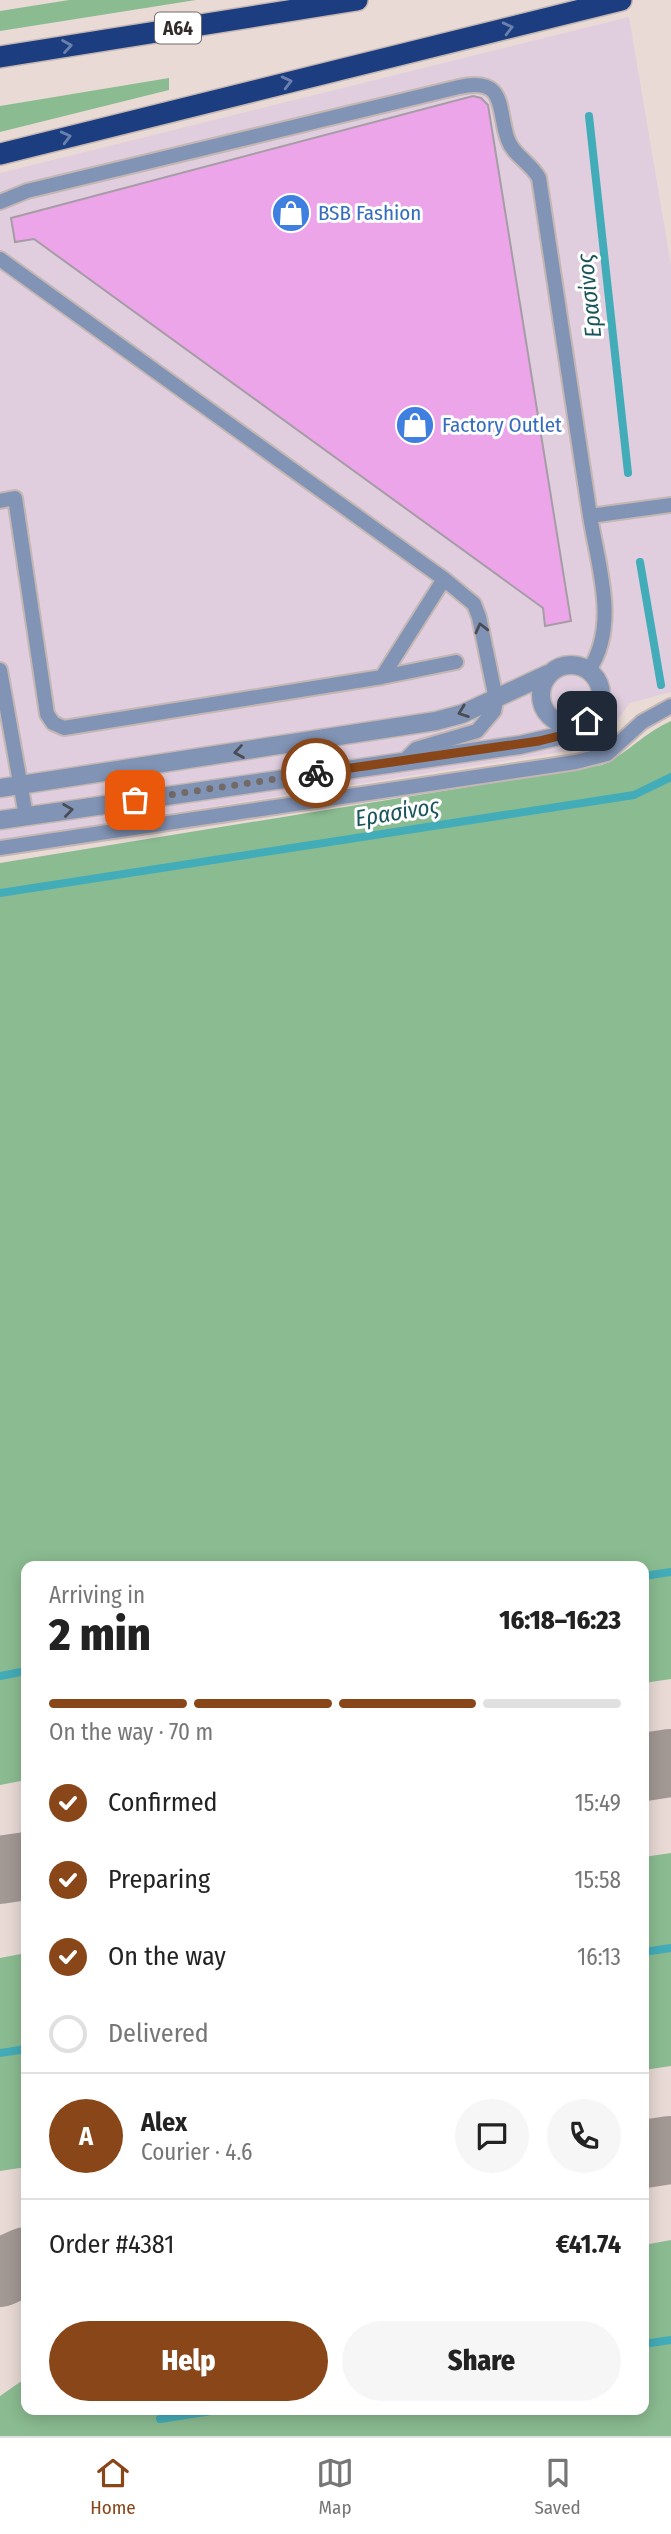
<!DOCTYPE html>
<html lang="en">
<head>
<meta charset="utf-8">
<style>
  :root { --surface:#fff; --page:#f6f6f6; --text:#222; --muted:#767676; --line:#e0e0e0; --accent:#894618 }
  body { margin:0; font-family:"Fira Sans Condensed",sans-serif; background:var(--page); color:var(--text); height:100vh; display:flex; flex-direction:column; font-size:26px; white-space:nowrap }
  * { box-sizing:border-box; margin:0 }
  p { font-size:23px; color:var(--muted) }
  .icon { flex:none; width:38px; height:38px; fill:none; stroke:currentColor; stroke-width:2; stroke-linecap:round; stroke-linejoin:round }
  .map { position:relative; flex:1; overflow:hidden }
  .details { position:absolute; left:21px; top:1561px; width:628px; height:854px; display:flex; flex-direction:column; background:var(--surface); border-radius:14px; box-shadow:0 4px 18px #0003 }
  .details>* { flex:none }
  .pin { position:absolute; display:grid; place-items:center; width:60px; height:60px; color:#fff; margin:-30px; border-radius:14px; box-shadow:0 4px 10px #0006 }
  .courier { position:absolute; display:grid; place-items:center; width:70px; height:70px; margin:-35px; border:5px solid #894618; border-radius:50%; background:#fff; color:#222; box-shadow:0 2px 9px #0007 }
  .headline em { font-style:normal; font-weight:800 }
  .headline div { display:flex; flex-direction:column-reverse }
  .headline { display:flex; align-items:center; justify-content:space-between; height:119px; padding:0 28px }
  h1 { font-size:46px; font-weight:800; line-height:52px }
  .bar { display:grid; grid-template-columns:repeat(4,1fr); gap:10px 7px; align-content:center; height:84px; padding:0 28px }
  .bar i { height:9px; border-radius:5px; background:var(--line) }
  .bar .selected { background:var(--accent) }
  .bar p { grid-column:span 4 }
  .line { display:flex; align-items:center; gap:18px; padding:0 28px; border-top:2px solid var(--line) }
  .line div { flex:1 }
  .round { display:grid; place-items:center; flex:none; width:74px; height:74px; border-radius:37px; background:var(--page) }
  ol { padding:0 28px; list-style:none }
  li { display:flex; align-items:center; gap:21px; height:77px }
  li p { margin-inline-start:auto }
  li .icon { padding:7px; border-radius:50%; background:var(--accent); color:#fff; stroke-width:4 }
  li:last-child { color:var(--muted) }
  li i { width:38px; height:38px; border:4px solid var(--line); border-radius:50% }
  .action { display:flex; gap:14px; margin-top:auto; padding:14px 28px }
  .action a { flex:1; height:80px; border-radius:42px; background:var(--accent); color:#fff; font-size:28px; font-weight:800; line-height:80px; text-align:center }
  .action a+a { background:var(--page); color:var(--text) }
  .dock { display:flex; justify-content:space-around; align-items:center; height:98px; border-top:2px solid var(--line); background:var(--surface); font-size:19px; color:var(--muted) }
  .dock a { display:grid; justify-items:center; gap:4px }
  .dock .selected { color:var(--accent) }
  .map>svg:first-child { display:block }
  .commercial { fill:#e0cedf }
  .green { fill:#8bbc91 }
  .lines { fill:none; stroke-linecap:round; stroke-linejoin:round }
  .stream { stroke:#43acb9; stroke-width:8 }
  .taxiway { stroke:#a29894; stroke-width:68 }
  .building { fill:#eba5e8; stroke:#a69ca5; stroke-width:2 }
  .service-casing { stroke:#c4b7b3; stroke-width:18 }
  .minor-casing { stroke:#c4b7b3; stroke-width:21 }
  .motorway-casing { stroke:#c4b7b3; stroke-width:24 }
  .service { stroke:#8294b6; stroke-width:14 }
  .minor { stroke:#8294b6; stroke-width:18 }
  .motorway { stroke:#1c3d80; stroke-width:21 }
  .oneway { stroke:#6b81ac }
  .oneway2 { stroke:#4a4c55 }
  .done { stroke:#726a66; stroke-width:7; stroke-dasharray:0 12.6 }
  .route { stroke:#894618; stroke-width:9 }
  .labels { text-anchor:middle; dominant-baseline:central; stroke-width:6; stroke-linejoin:round; paint-order:stroke }
  .shield { fill:#fff; stroke:#706c6b; stroke-width:2 }
  .shield-label { font-size:19px; font-weight:bold; fill:#322d2b }
  .shop-label { font-size:21px; fill:#366cbe; stroke:#fff; text-anchor:start }
  .water-label { font-size:23px; font-style:italic; fill:#1a555c; stroke:#fff }
</style>
</head>
<body>
<div class="map">
<svg width="671" height="2436" viewBox="0 0 671 2436">
  <rect width="100%" height="100%" fill="#e9dad5"/>
  <!-- commercial -->
  <path class="commercial" d="M629 17 671 265V692L630 703 604 738 593 747 0 840V173Z"/>
  <!-- green -->
  <path class="green" d="M69 0H196L0 31V11Z
    M169 78V90L0 132V106Z
    M671 721V1679L644 1683V1566H26V1780L0 1785V863L602 765C627 754 645 732 671 721Z
    M671 1853V2066L644 2070V1857Z
    M26 1953V2167L0 2171V1958Z
    M671 2240V2436H0V2396L26 2378V2410H644V2245Z"/>
  <g class="lines">
    <!-- stream -->
    <path class="stream" d="M589 116 628 473
      M640 562 661 685
      M0 893 634 795 671 777
      M644 1576 671 1572
      M0 1676 26 1671
      M644 1952 671 1948
      M0 2053 26 2049
      M644 2344 671 2340
      M160 2419 218 2410"/>
    <!-- taxiway -->
    <path class="taxiway" d="M644 1767 671 1763
      M0 1870 26 1866
      M644 2154 671 2150
      M0 2273 26 2261"/>
  </g>
  <!-- building -->
  <path class="building" d="M473 96 481 98 488 105 571 621 545 626 543 608 34 239 15 242 11 218Z"/>
  <g class="lines">
    <!-- service casing -->
    <g class="service-casing">
      <path id="service" d="M0 202 27 191 459 87C508 76 497 111 508 140 513 155 531 163 539 178L590 516
        M0 259 444 579 474 604 479 617 496 699 494 711 477 731 416 749 405 760
        M0 501 15 498 47 714 53 723 64 728 382 677 456 662
        M0 670 26 816
        M589 670C619 625 598 566 590 516L671 505
        M382 677 444 579
        M0 848 576 762 607 754 642 722 671 706"/>
    </g>
    <!-- minor casing -->
    <g class="minor-casing">
      <path id="minor" d="M541 695a30 30 0 1 1 60 0a30 30 0 1 1-60 0Z
        M0 788 436 721 462 714 548 674
        M0 820 520 745 559 736 578 725"/>
    </g>
    <!-- motorway casing -->
    <g class="motorway-casing">
      <path id="motorway" d="M0 57 357 0
        M0 154 621 0"/>
    </g>
    <!-- service -->
    <use href="#service" class="service"/>
    <!-- minor -->
    <use href="#minor" class="minor"/>
    <!-- motorway -->
    <use href="#motorway" class="motorway"/>
  </g>
  <!-- one-way arrows -->
  <defs><path id="oneway-chevron" d="M-2-3.5L2.5 0L-2 3.5" fill="none" stroke-width="1.6" stroke-linecap="round" stroke-linejoin="round" transform="scale(1.75)"/></defs>
  <g class="oneway">
    <use href="#oneway-chevron" transform="translate(508 28) rotate(-14)"/>
    <use href="#oneway-chevron" transform="translate(67 46) rotate(-9)"/>
    <use href="#oneway-chevron" transform="translate(287 82) rotate(-14)"/>
    <use href="#oneway-chevron" transform="translate(66 137) rotate(-14)"/>
  </g>
  <g class="oneway2">
    <use href="#oneway-chevron" transform="translate(481 628) rotate(-104)"/>
    <use href="#oneway-chevron" transform="translate(463 712) rotate(160)"/>
    <use href="#oneway-chevron" transform="translate(239 752) rotate(171)"/>
    <use href="#oneway-chevron" transform="translate(68 810) rotate(-8)"/>
  </g>
  <g class="lines">
    <!-- done -->
    <path class="done" d="M135 800 316 773"/>
    <!-- route -->
    <path class="route" d="M316 773 539 741 559 736 587 721"/>
  </g>
  <!-- icons -->
  <defs>
    <g id="shop-disc" transform="scale(2.0125)"><circle r="9.5" fill="#3f7fe0" stroke="#fff"/><path d="M-5-2.5h2.3a2.7 3.5 0 0 1 5.4 0H5L5.5 6h-11ZM-1.5-2.5h3a1.5 2.3 0 0 0-3 0Z" fill="#fff"/></g>
  </defs>
  <g fill-rule="evenodd">
    <use href="#shop-disc" x="291" y="213"/>
    <use href="#shop-disc" x="415" y="425"/>
  </g>
  <g class="labels">
    <!-- shield labels -->
    <rect class="shield" x="155" y="12.5" width="46" height="31" rx="5"/>
    <g class="shield-label">
      <text x="178" y="28">Α64</text>
    </g>
    <!-- shop labels -->
    <g class="shop-label">
      <text x="318" y="213">BSB Fashion</text>
      <text x="442" y="425">Factory Outlet</text>
    </g>
    <!-- water labels -->
    <g class="water-label">
      <text transform="translate(589 296) rotate(-96)">Ερασίνος</text>
      <text transform="translate(397 812) rotate(-9)">Ερασίνος</text>
    </g>
  </g>
</svg>
<div class="pin" style="left:135px;top:800px;background:#ea580c"><svg class="icon" aria-label="bag" viewBox="0 0 24 24"><path d="M5 8h14l-1 12H6zM9 8a3 3 0 0 1 6 0"/></svg></div>
<div class="pin" style="left:587px;top:721px;background:#1f2937"><svg class="icon" aria-label="home" viewBox="0 0 24 24"><path d="M3 11l9-7 9 7M6 9v11h12V9"/></svg></div>
<div class="courier" style="left:316px;top:773px"><svg class="icon" aria-label="bike" viewBox="0 0 24 24"><circle cx="6" cy="16" r="4"/><circle cx="18" cy="16" r="4"/><path d="M6 16l4-8h5l3 8M10 8l3 8H6M13 5h3"/></svg></div>
<section class="details">
<div class="headline"><div><h1>2 min</h1><p>Arriving in</p></div><em>16:18–16:23</em></div>
<div class="bar"><i class="selected"></i><i class="selected"></i><i class="selected"></i><i></i><p>On the way · 70 m</p></div>
<ol>
<li><svg class="icon" aria-label="check" viewBox="0 0 24 24"><path d="M5 12l5 5 9-10"/></svg>Confirmed<p>15:49</p></li>
<li><svg class="icon" aria-label="check" viewBox="0 0 24 24"><path d="M5 12l5 5 9-10"/></svg>Preparing<p>15:58</p></li>
<li><svg class="icon" aria-label="check" viewBox="0 0 24 24"><path d="M5 12l5 5 9-10"/></svg>On the way<p>16:13</p></li>
<li><i></i>Delivered</li>
</ol>
<div class="line" style="height:126px"><b class="round" style="background:var(--accent);color:#fff">A</b><div><b>Alex</b><p>Courier · 4.6</p></div><a class="round"><svg class="icon" aria-label="chat" viewBox="0 0 24 24"><path d="M4 5h16v11H9l-5 4z"/></svg></a><a class="round"><svg class="icon" aria-label="phone" viewBox="0 0 24 24"><path d="M5 4h4l2 5-3 2q2 4 5 5l2-3 5 2v4C11 20 4 13 5 4z"/></svg></a></div>
<div class="line" style="height:91px"><div>Order #4381</div><b>€41.74</b></div>
<div class="action"><a>Help</a><a>Share</a></div>
</section>
</div>
<nav class="dock">
<a class="selected"><svg class="icon" aria-label="home" viewBox="0 0 24 24"><path d="M3 11l9-7 9 7M6 9v11h12V9"/></svg>Home</a>
<a><svg class="icon" aria-label="map" viewBox="0 0 24 24"><path d="M3 6l6-2 6 2 6-2v14l-6 2-6-2-6 2zM9 4v14M15 6v14"/></svg>Map</a>
<a><svg class="icon" aria-label="saved" viewBox="0 0 24 24"><path d="M7 4h10v16l-5-4-5 4z"/></svg>Saved</a>
</nav>
</body>
</html>
